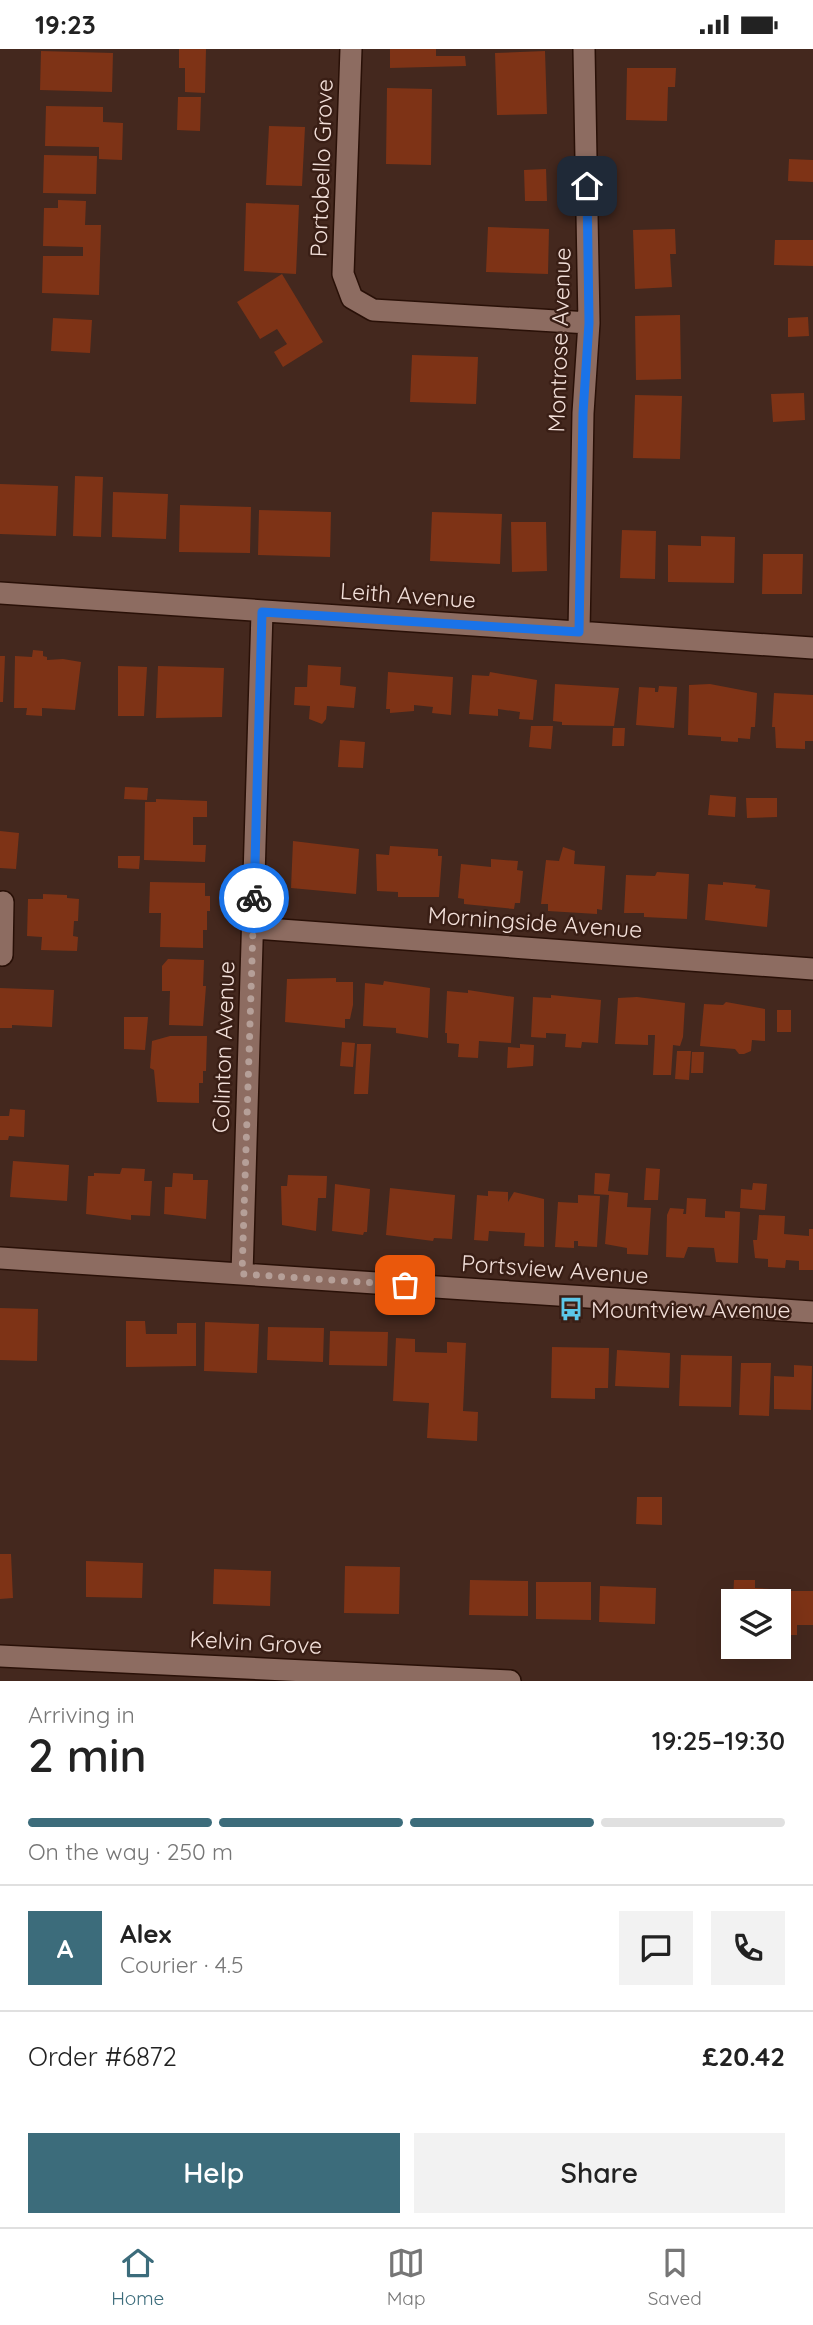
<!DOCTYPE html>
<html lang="en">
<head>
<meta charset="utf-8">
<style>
  :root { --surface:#fff; --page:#f2f2f2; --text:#222; --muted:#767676; --line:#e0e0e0; --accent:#3c6c7b }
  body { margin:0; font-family:Quicksand,sans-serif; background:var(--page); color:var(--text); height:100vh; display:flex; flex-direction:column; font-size:26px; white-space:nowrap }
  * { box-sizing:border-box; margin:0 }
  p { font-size:23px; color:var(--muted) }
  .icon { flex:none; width:38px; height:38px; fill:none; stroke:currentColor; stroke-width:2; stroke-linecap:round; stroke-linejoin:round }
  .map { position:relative; height:1632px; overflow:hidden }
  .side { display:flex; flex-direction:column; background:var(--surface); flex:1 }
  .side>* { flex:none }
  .controls { position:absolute; left:721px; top:1540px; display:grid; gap:14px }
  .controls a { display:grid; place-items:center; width:70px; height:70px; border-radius:0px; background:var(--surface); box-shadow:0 7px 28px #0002; font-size:35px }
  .pin { position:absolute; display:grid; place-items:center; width:60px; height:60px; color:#fff; margin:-30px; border-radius:14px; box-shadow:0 4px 10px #0006 }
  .courier { position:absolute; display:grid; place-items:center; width:70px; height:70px; margin:-35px; border:5px solid #1a73e8; border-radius:50%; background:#fff; color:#222; box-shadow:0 2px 9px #0007 }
  .overview em { font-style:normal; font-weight:600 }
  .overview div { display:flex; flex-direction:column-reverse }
  .overview { display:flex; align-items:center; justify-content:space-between; height:119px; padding:0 28px }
  h1 { font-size:46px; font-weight:600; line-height:52px }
  .bar { display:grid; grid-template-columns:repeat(4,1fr); gap:10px 7px; align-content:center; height:84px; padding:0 28px }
  .bar i { height:9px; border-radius:5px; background:var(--line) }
  .bar .active { background:var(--accent) }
  .bar p { grid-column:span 4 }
  .line { display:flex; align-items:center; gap:18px; padding:0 28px; border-top:2px solid var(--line) }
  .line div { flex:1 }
  .round { display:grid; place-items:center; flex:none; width:74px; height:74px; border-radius:0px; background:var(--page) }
  .action { display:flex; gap:14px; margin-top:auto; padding:14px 28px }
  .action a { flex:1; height:80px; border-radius:0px; background:var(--accent); color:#fff; font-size:28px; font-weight:600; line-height:80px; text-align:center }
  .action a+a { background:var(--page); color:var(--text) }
  .status { display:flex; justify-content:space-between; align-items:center; height:49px; padding:0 35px; background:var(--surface); direction:ltr }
  .status svg { height:19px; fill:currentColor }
  .tabs { display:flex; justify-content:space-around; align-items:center; height:98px; border-top:2px solid var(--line); background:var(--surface); font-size:19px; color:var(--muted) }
  .tabs a { display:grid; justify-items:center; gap:4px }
  .tabs .active { color:var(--accent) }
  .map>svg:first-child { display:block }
  .building { fill:#7e3316 }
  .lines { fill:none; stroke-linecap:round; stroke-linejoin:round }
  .minor-casing { stroke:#291007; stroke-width:24 }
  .minor { stroke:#8d6c61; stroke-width:21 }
  .done { stroke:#b59f98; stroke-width:7; stroke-dasharray:0 12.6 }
  .route { stroke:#1a73e8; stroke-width:9 }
  .labels { text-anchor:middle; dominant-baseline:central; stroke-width:5; stroke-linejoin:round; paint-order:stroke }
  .street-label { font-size:23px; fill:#f2dfd9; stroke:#391e15 }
  .poi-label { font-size:23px; fill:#f2dfd9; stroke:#391e15; text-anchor:start }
</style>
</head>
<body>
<div class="status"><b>19:23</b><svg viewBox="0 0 49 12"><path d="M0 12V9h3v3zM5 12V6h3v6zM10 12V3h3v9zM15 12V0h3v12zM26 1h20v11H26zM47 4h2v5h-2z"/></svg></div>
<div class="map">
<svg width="813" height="1632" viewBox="0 0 813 1632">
  <rect width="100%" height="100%" fill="#44281e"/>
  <!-- building -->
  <path class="building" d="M179 0H206L205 44 185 43V19H179Z
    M390 0H436V7H465L466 17 390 19Z
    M41 2 113 4 112 43 40 41Z
    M545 2 547 65 497 66 495 4Z
    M627 19H676L675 38H668L667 72 626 71Z
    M387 39 432 40 431 116 386 115Z
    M178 48H201L200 82 177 81Z
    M46 57 103 58V73L123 74 122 111 99 110V98L45 97Z
    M269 77 305 78 302 137 266 136Z
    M44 106 97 107 96 145 43 144Z
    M789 110 813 111V133L788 132Z
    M546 120 547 152H525L524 121Z
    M58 151 86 152 85 176H101L99 246 42 244 43 207H83V198L43 197 44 159H58Z
    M246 154 299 156 296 225 244 222Z
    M488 178 549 180 548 225 486 223Z
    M675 180 676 205H670L672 238 635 240 633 181Z
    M775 191H813V217L774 216Z
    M282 225 323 293 283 318 274 303 287 295 277 280 260 290 237 253Z
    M680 266 681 330 636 331 635 267Z
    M808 268 809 287 788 288V269Z
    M53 269 92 271 90 304 51 302Z
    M412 306 478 308 476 355 410 353Z
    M804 344 805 371 773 373 771 345Z
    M635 346 682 347 680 410 633 409Z
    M75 427 103 428 101 488 73 487Z
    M0 435 58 437 56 487 0 485Z
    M113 443 168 445 166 490 112 488Z
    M180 456 251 458 250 504 179 503Z
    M259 461 331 463 330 508 258 506Z
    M432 463 502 465 500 515 430 512Z
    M511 473H546L547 522 512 523Z
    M622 481 656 482 655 530 620 529Z
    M701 487 735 488 734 534 668 533V496L701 497Z
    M763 505H803L802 545H762Z
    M33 601 43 602V607L47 608V611L63 610 81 613 75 661 42 659V667L26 666 27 659H14L15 607 32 608Z
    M0 607H5L3 653H0Z
    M308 616 341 618 340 636 356 638 354 659 327 657 326 670 322 675 309 670 310 657 294 656 295 638H307Z
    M118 617 147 618 144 667H118Z
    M158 617 224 619 222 668 156 669Z
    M388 623 453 628 451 666 432 664 433 658 414 656V662L390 664V660H386Z
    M490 623 537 631 533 671 519 670 520 663 498 660V667L469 665 472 626 489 627Z
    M555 635 619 639 614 677 562 676V673L553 672Z
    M710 635 757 644 755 678H751L750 690 738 689V693L721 692V688L688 686 689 636Z
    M659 637 677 638 674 679 636 676 639 638 655 639V643H658Z
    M774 644 813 646V692H805V700L776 699 775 678H772Z
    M531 677H553L551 700 529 698Z
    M613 679H625L624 697H612Z
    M340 691 365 693 363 719 338 718Z
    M125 738 148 739 147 751 124 750Z
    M710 746 736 748 735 768 708 766Z
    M746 749H777V768L747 769Z
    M156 750 207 752V768H193V796H206L205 813 144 811 145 753H156Z
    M0 782 19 784 16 820 0 819Z
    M293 792 359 800 356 845 291 839Z
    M390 797 438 800V807H442L439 848H398V843L377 842 376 805 389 806Z
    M563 798 575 802 574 815 605 817 602 861 597 860V865L548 862V855H541L546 811 559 812Z
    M118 807H140L139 820 118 819Z
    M491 810 518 812 517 821 523 822 520 854H515L514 860 464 855V850L458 849 461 815 491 818Z
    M657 823 689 825 687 870 644 868V864H624L626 826 655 827Z
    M150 833 205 834V847H210V862H207V881H203V899L160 898 161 864H149Z
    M723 833 756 836 755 839 770 841 767 878 705 871 708 835 723 836Z
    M43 845 67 846V849L79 850 78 872H74L73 887 78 888 77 902 41 901 42 888 27 887 28 850H43Z
    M168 910 204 911 203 937H206L203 977 169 976 170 942H162V917Z
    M336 929V933H353V956L350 970H345V979L285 973 287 930Z
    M384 932 430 939 428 989 396 984V979L363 977 365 934 383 936Z
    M0 939 54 941 52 978 12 976V979H0Z
    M468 941 514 948 511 994 479 992 478 1009 458 1008 459 995 447 994V984H445L447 942 468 944Z
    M551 946 601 951 598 994 582 993 581 999 565 998 566 985 546 984V989L531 988 533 948 551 949Z
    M637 948 685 954 683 988 680 997 673 996 671 1026H653L655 986H648V996L615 995 618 949Z
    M726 953 765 960V992L752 991 751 1002 744 1005H739L735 1000 700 997 704 955 723 956Z
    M777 961H791V983H777Z
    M124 968H148L145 1001 124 1000Z
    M170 987H207L206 1022H203V1034H199V1054L157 1053 154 1021 150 1019 152 992Z
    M342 993 355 994 353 1018 340 1017Z
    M357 995H371L368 1045H354Z
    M520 995 534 996 533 1017 507 1019 508 998 520 999Z
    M677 1002H691L689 1031 675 1030Z
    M692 1003H704L703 1024H691Z
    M10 1060 25 1061 24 1088 9 1087 8 1091H0V1067H9Z
    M13 1112 69 1116 67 1152 10 1148Z
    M122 1119 145 1120 144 1132H152L150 1167 131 1166V1171L86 1165 88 1127H94V1124L120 1125Z
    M646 1119 660 1120 658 1151H644Z
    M173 1124 193 1125V1131H208L206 1170 164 1165 165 1138H172Z
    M595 1124 610 1125 608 1142 628 1144 627 1158 651 1159 648 1206 627 1205V1199L605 1195 609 1146 594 1145Z
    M288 1126 327 1127 326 1149H318L316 1182 282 1176 281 1137H287Z
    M753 1134 767 1135 765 1161 740 1159 741 1140 752 1141Z
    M335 1135 370 1140 367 1183H364L363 1186 332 1182Z
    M390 1139 455 1146 452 1190 434 1189 433 1192 386 1186Z
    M488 1142 508 1143V1153L514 1143 544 1150V1198L524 1197 525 1184 489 1182 488 1192 474 1191 477 1146 488 1147Z
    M578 1146 600 1147 597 1198 578 1197V1192H574V1199L555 1198 558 1153 578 1154Z
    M687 1149 706 1150 705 1168 725 1169V1162L740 1163 738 1214 716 1213 714 1199 688 1198 684 1209 666 1208 667 1166 670 1159 684 1160 683 1165H686Z
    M759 1166 785 1167 784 1185 809 1187V1180H813V1221H799V1212L786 1211 785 1219 768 1218V1210L755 1209 753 1191H757Z
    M0 1259 38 1260 37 1312 0 1311Z
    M126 1272H145L146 1285H177V1274H196V1317L126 1318Z
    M205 1273 259 1275 257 1324 204 1322Z
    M268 1278 324 1279 323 1313 267 1311Z
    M330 1282 388 1283 387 1317 329 1316Z
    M396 1289 415 1290V1303L447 1304V1293L466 1294 463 1362 478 1363 477 1392 427 1389 429 1354 393 1352Z
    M552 1298 609 1299 608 1339H595V1350L551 1349Z
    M617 1301 670 1304 669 1339 615 1337Z
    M681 1306 732 1307 731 1358 679 1357Z
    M741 1314H771L769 1367 739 1366Z
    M794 1316 812 1317 811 1361 774 1360V1327L794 1328Z
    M637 1448H662V1476L636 1475Z
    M0 1505H11L13 1549 0 1550Z
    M86 1512 143 1514 142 1549 86 1548Z
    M345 1517 400 1518 399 1565 344 1564Z
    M214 1520 271 1522 270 1557 213 1555Z
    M470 1531 528 1532V1567L469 1566Z
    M734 1531H755V1539L770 1540 769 1552H733Z
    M536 1533H591V1571L536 1570Z
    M600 1537 656 1539 655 1575 599 1573Z
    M776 1542H813V1576H797V1586H779Z"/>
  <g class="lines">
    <!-- minor casing -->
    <g class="minor-casing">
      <path id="minor" d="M351 0 343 225 352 249 373 261 589 274
        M0 544 813 599
        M579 583 583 364 589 274 584 0
        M253 879 813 920
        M2 906 3 853
        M0 1209 813 1263
        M242 1225 262 563
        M0 1607 510 1632"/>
    </g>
    <!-- minor -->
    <use href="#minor" class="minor"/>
  </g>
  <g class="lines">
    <!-- done -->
    <path class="done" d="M254 849 242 1225 405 1236"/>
    <!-- route -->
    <path class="route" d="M254 849 262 563 579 583 583 364 589 274 587 137"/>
  </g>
  <!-- icons -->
  <defs>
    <g id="bus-bare" transform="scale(1.89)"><path d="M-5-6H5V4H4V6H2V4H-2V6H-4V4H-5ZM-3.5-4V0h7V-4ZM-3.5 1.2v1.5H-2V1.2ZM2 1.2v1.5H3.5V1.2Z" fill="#5cc7e8" stroke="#391e15" stroke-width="2.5" paint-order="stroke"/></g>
  </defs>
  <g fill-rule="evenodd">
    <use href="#bus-bare" x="571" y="1260"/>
  </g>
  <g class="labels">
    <!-- street labels -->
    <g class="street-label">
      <text transform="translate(321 119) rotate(-88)">Portobello Grove</text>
      <text transform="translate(559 291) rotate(-88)">Montrose Avenue</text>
      <text transform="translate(408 546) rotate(4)">Leith Avenue</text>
      <text transform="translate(535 873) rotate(4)">Morningside Avenue</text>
      <text transform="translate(223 998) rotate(-88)">Colinton Avenue</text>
      <text transform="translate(555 1220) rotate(4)">Portsview Avenue</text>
      <text transform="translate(256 1593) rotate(3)">Kelvin Grove</text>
    </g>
    <!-- poi labels -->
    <g class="poi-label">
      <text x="591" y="1260">Mountview Avenue</text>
    </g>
  </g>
</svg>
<div class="controls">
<a><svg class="icon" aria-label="layers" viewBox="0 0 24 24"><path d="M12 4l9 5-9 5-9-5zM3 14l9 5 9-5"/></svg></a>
</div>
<div class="pin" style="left:405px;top:1236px;background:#ea580c"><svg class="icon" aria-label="bag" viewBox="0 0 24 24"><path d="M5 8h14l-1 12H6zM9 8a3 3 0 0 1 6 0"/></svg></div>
<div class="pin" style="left:587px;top:137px;background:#1f2937"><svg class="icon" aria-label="home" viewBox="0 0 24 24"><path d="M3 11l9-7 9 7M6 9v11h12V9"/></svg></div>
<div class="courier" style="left:254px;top:849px"><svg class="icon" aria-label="bike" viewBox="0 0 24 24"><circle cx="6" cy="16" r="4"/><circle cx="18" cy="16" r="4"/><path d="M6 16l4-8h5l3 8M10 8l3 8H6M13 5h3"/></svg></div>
</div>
<section class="side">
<div class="overview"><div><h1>2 min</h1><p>Arriving in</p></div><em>19:25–19:30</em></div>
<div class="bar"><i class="active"></i><i class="active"></i><i class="active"></i><i></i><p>On the way · 250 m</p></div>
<div class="line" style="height:126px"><b class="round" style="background:var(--accent);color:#fff">A</b><div><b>Alex</b><p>Courier · 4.5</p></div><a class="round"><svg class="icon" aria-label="chat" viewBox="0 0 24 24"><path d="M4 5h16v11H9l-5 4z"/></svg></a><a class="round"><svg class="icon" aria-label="phone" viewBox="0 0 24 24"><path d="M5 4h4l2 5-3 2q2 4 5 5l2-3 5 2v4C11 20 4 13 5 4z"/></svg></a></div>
<div class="line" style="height:91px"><div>Order #6872</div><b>£20.42</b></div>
<div class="action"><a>Help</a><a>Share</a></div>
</section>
<nav class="tabs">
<a class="active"><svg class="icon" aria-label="home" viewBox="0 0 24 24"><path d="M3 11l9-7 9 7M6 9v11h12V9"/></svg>Home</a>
<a><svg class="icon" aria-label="map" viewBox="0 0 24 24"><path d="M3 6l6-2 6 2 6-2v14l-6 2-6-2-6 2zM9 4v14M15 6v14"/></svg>Map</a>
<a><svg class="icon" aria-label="saved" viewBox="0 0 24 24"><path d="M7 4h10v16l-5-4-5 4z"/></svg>Saved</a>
</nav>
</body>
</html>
